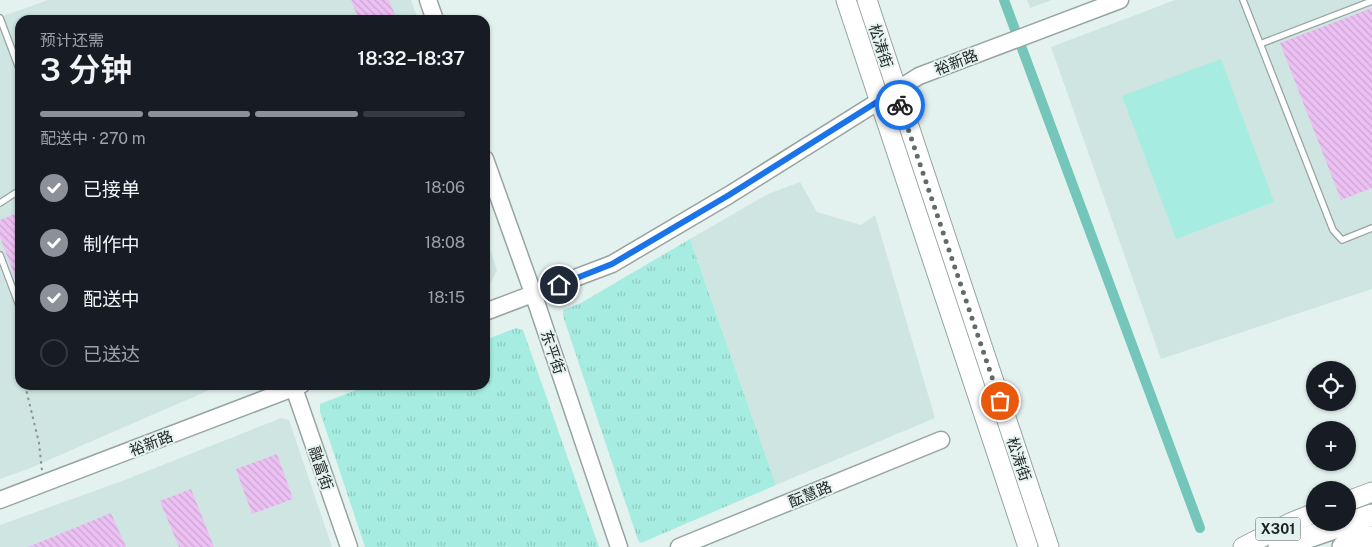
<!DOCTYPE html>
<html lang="zh">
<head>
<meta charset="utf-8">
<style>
  :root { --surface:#171b24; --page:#20242c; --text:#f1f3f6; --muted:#9ea1a6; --line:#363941; --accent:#8c9099 }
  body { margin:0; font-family:"Public Sans","Noto Sans SC",sans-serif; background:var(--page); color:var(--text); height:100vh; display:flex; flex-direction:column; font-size:19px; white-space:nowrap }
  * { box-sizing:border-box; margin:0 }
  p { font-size:16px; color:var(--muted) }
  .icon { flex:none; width:28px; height:28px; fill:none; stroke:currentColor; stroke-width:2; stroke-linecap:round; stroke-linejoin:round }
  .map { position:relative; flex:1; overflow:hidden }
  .drawer { position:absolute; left:15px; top:15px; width:475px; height:375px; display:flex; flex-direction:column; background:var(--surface); border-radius:15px; box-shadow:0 1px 4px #0004 }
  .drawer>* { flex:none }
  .tools { position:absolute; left:1306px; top:361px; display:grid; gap:10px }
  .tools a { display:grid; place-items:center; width:50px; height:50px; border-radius:50%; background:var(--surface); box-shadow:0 1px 4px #0004; font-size:25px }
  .pin { position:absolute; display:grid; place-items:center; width:42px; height:42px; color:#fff; margin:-21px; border:2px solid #fff; border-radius:50%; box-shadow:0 1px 5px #0007 }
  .courier { position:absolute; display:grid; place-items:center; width:50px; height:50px; margin:-25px; border:4px solid #1a73e8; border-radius:50%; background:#fff; color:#222; box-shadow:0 1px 6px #0007 }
  .headline em { font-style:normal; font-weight:600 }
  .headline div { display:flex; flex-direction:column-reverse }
  .headline { display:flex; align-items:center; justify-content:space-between; height:85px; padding:0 25px }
  h1 { font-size:32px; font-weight:600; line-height:38px }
  .bar { display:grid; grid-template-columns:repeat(4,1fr); gap:8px 5px; align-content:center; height:60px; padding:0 25px }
  .bar i { height:6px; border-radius:4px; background:var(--line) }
  .bar .current { background:var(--accent) }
  .bar p { grid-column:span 4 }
  ol { padding:0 25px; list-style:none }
  li { display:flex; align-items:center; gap:15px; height:55px }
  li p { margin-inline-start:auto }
  li .icon { padding:5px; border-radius:50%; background:var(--accent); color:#fff; stroke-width:4 }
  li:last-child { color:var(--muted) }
  li i { width:28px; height:28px; border:2px solid var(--line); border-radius:50% }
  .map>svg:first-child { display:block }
  .built { fill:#cfe5e1 }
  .grass { fill:url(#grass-tufts) }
  .garden { fill:#a6ece0 }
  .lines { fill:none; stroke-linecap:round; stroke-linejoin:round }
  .canal { stroke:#73c6b9; stroke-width:10 }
  .building { fill:url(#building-back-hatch) }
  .lane-casing { stroke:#97a4a2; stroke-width:8 }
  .secondary-casing { stroke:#97a4a2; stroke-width:19 }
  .primary-casing { stroke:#97a4a2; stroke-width:21 }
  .highway-casing { stroke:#97a4a2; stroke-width:24 }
  .path { stroke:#899391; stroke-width:2; stroke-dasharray:2.5 4; stroke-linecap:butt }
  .lane { stroke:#fff; stroke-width:5.5 }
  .secondary { stroke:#fff; stroke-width:16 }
  .primary { stroke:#fff; stroke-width:19 }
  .highway { stroke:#fff; stroke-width:21 }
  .done { stroke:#636b6a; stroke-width:5; stroke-dasharray:0 9 }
  .route { stroke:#1a73e8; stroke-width:6 }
  .labels { text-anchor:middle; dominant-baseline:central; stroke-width:4; stroke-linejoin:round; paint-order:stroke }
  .shield { fill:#e4f2ef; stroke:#596160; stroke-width:1 }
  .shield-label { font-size:14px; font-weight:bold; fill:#1e2322 }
  .street-label { font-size:15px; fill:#1e2322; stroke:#e4f2ef }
</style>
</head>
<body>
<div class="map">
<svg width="1372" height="547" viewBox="0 0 1372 547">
  <defs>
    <pattern id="grass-tufts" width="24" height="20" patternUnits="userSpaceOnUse" patternTransform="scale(1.25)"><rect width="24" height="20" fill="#a6ece0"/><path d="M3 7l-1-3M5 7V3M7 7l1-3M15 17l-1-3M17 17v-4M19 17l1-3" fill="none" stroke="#8ecac0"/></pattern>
    <pattern id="building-back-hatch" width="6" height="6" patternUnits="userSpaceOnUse" patternTransform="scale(1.25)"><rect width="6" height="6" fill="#ecc0f3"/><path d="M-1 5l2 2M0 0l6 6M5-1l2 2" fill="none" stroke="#caa5d0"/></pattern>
  </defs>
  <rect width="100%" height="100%" fill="#e4f2ef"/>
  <!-- built -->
  <path class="built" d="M48 0H411L418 20H20V385H221L28 469 0 479V17Z
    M1027 0H1052L1030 8Z
    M1175 0H1372V289L1161 359 1051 47Z
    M800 182 817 212 861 225 875 215 935 418 776 485 690 239 768 194Z
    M485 234 497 270 487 291 485 292Z
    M281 418 289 420 332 547H0V525L122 481Z"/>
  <!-- grass -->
  <path class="grass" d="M690 239 776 485 641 543 638 540 563 316V310L581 303Z
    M516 328 523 330 599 547H365L320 412V404L369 385H485V340Z"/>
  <!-- garden -->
  <path class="garden" d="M1221 59 1274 202 1176 239 1122 96Z"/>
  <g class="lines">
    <!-- canal -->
    <path class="canal" d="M1004 0 1200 528"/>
  </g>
  <!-- building -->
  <path class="building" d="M351 0H389L397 20H359Z
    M1372 8V188L1341 200 1280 43Z
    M20 212V287H19L0 237V220Z
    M277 454 293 499 252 514 236 469Z
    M191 489 214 547H179L160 501Z
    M111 513 126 547H28Z"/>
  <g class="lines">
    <!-- lane casing -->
    <g class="lane-casing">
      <path id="lane" d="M1243 0 1333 230 1342 240 1372 228
        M0 18 20 71
        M1260 44 1372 1
        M0 203 20 190
        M0 255 20 308"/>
    </g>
    <!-- secondary casing -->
    <g class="secondary-casing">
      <path id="secondary" d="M428 0 435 20
        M485 159 533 293 619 547
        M485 312 612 264 729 195 919 76 1120 0
        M294 388 349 547
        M0 500 301 385
        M679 547 941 440"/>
    </g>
    <!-- primary casing -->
    <g class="primary-casing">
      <path id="primary" d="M846 0 1028 547
        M867 0 1049 547
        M1348 501 1372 492
        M1243 547 1292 522 1315 513"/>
    </g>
    <!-- highway casing -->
    <g class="highway-casing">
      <path id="highway" d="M1279 547 1372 515
        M1343 547 1372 537"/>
    </g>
    <!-- path -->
    <path class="path" d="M19 315 16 332 20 366
      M25 385 39 443 42 471"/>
    <!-- lane -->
    <use href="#lane" class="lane"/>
    <!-- secondary -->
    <use href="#secondary" class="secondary"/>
    <!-- primary -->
    <use href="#primary" class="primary"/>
    <!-- highway -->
    <use href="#highway" class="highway"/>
  </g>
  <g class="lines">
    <!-- done -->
    <path class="done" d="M900 105 1000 401"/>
    <!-- route -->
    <path class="route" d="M559 285 612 264 729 195 896 90 900 105"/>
  </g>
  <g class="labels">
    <!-- shield labels -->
    <rect class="shield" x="1255.5" y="517.5" width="45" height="23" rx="4"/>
    <g class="shield-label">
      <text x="1278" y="529">X301</text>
    </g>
    <!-- street labels -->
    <g class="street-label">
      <text transform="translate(881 46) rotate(72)">松涛街</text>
      <text transform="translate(956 62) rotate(-21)">裕新路</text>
      <text transform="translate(553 352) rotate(71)">东平街</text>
      <text transform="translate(151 443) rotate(-21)">裕新路</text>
      <text transform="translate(1019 459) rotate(71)">松涛街</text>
      <text transform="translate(321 468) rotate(71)">融富街</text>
      <text transform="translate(810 494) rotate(-22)">酝慧路</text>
    </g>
  </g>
</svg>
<div class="tools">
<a><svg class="icon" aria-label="locate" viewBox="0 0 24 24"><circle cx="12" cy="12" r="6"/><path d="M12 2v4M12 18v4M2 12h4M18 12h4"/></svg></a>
<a>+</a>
<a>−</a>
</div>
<div class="pin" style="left:1000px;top:401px;background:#ea580c"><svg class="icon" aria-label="bag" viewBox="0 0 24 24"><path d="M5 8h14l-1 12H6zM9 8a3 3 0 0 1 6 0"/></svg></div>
<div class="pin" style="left:559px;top:285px;background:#1f2937"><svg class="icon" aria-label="home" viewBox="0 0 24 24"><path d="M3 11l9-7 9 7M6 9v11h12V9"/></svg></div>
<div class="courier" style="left:900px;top:105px"><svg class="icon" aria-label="bike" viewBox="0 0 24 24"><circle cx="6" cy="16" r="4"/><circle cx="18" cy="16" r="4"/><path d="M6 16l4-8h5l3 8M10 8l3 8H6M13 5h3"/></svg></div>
<section class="drawer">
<div class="headline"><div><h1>3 分钟</h1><p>预计还需</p></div><em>18:32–18:37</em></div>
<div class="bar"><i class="current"></i><i class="current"></i><i class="current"></i><i></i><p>配送中 · 270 m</p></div>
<ol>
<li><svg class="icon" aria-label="check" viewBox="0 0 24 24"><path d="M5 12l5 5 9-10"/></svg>已接单<p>18:06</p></li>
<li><svg class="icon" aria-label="check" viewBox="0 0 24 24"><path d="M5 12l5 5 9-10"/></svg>制作中<p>18:08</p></li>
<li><svg class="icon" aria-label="check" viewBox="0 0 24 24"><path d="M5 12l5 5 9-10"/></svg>配送中<p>18:15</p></li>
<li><i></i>已送达</li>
</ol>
</section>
</div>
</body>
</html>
